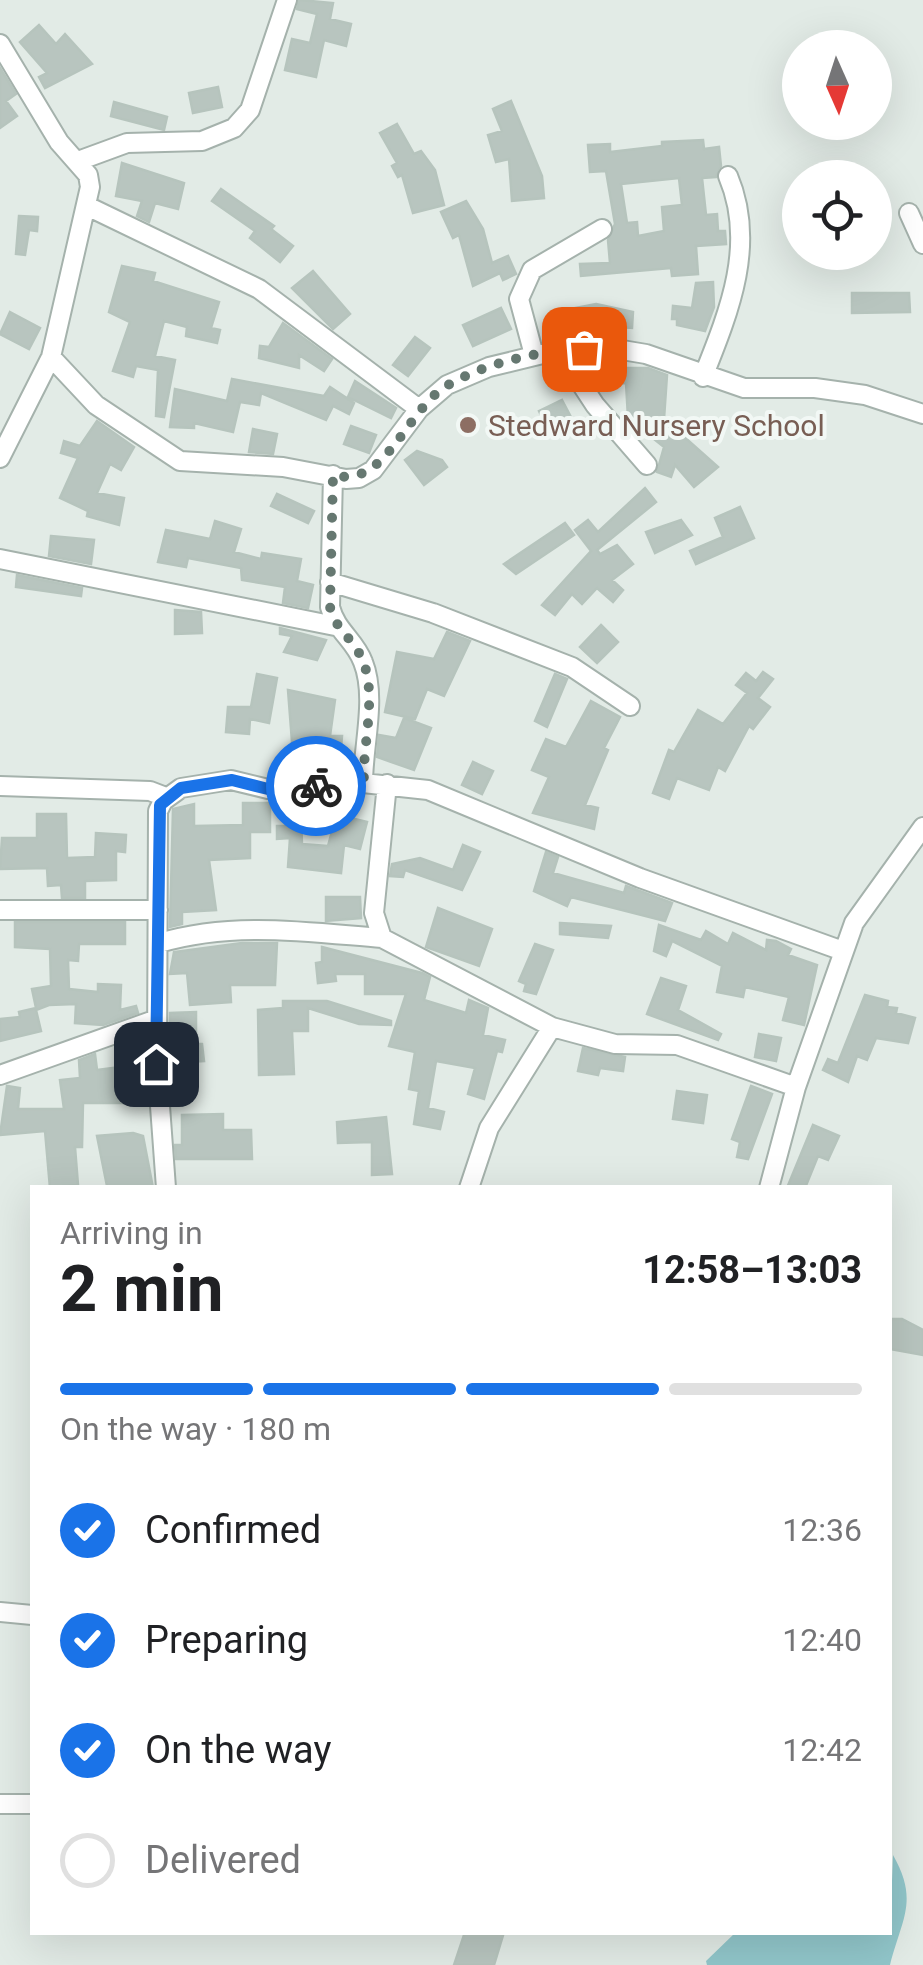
<!DOCTYPE html>
<html lang="en">
<head>
<meta charset="utf-8">
<style>
  :root { --surface:#fff; --page:#f2f2f2; --text:#202124; --muted:#757577; --line:#e0e0e0; --accent:#1a73e8 }
  body { margin:0; font-family:Roboto,sans-serif; background:var(--page); color:var(--text); height:100vh; display:flex; flex-direction:column; font-size:38px; white-space:nowrap }
  * { box-sizing:border-box; margin:0 }
  p { font-size:32px; color:var(--muted) }
  .icon { flex:none; width:55px; height:55px; fill:none; stroke:currentColor; stroke-width:2; stroke-linecap:round; stroke-linejoin:round }
  .map { position:relative; flex:1; overflow:hidden }
  .details { position:absolute; left:30px; top:1185px; width:862px; height:750px; display:flex; flex-direction:column; background:var(--surface); border-radius:0px; box-shadow:0 10px 40px #0002 }
  .details>* { flex:none }
  .needle { width:65px; rotate:177deg }
  .tools { position:absolute; left:782px; top:30px; display:grid; gap:20px }
  .tools a { display:grid; place-items:center; width:110px; height:110px; border-radius:50%; background:var(--surface); box-shadow:0 10px 40px #0002; font-size:50px }
  .pin { position:absolute; display:grid; place-items:center; width:85px; height:85px; color:#fff; margin:-42px; border-radius:20px; box-shadow:0 5px 15px #0006 }
  .courier { position:absolute; display:grid; place-items:center; width:100px; height:100px; margin:-50px; border:8px solid #1a73e8; border-radius:50%; background:#fff; color:#222; box-shadow:0 2px 12px #0007 }
  .head em { font-style:normal; font-weight:700 }
  .head div { display:flex; flex-direction:column-reverse }
  .head { display:flex; align-items:center; justify-content:space-between; height:170px; padding:0 30px }
  h1 { font-size:65px; font-weight:700; line-height:75px }
  .bar { display:grid; grid-template-columns:repeat(4,1fr); gap:15px 10px; align-content:center; height:120px; padding:0 30px }
  .bar i { height:12px; border-radius:8px; background:var(--line) }
  .bar .current { background:var(--accent) }
  .bar p { grid-column:span 4 }
  ol { padding:0 30px; list-style:none }
  li { display:flex; align-items:center; gap:30px; height:110px }
  li p { margin-inline-start:auto }
  li .icon { padding:10px; border-radius:50%; background:var(--accent); color:#fff; stroke-width:4 }
  li:last-child { color:var(--muted) }
  li i { width:55px; height:55px; border:5px solid var(--line); border-radius:50% }
  .map>svg:first-child { display:block }
  .water { fill:#91c6ca }
  .building { fill:#b8c5bf; stroke:#b6c4bd; stroke-width:2.5; fill-rule:evenodd }
  .lines { fill:none; stroke-linecap:round; stroke-linejoin:round }
  .street-casing { stroke:#a5b2ac; stroke-width:22 }
  .street { stroke:#fff; stroke-width:18 }
  .done { stroke:#667871; stroke-width:10; stroke-dasharray:0 18 }
  .route { stroke:#1a73e8; stroke-width:12 }
  .education-dot { fill:#8d6e63; stroke:#f2f8f5; stroke-width:4 }
  .labels { text-anchor:middle; dominant-baseline:central; stroke-width:8; stroke-linejoin:round; paint-order:stroke }
  .education-label { font-size:30px; fill:#785e54; stroke:#f2f8f5; text-anchor:start }
</style>
</head>
<body>
<div class="map">
<svg width="923" height="1965" viewBox="0 0 923 1965">
  <rect width="100%" height="100%" fill="#e2ebe6"/>
  <!-- water -->
  <path class="water" d="M893 1855C919 1901 902 1918 890 1965H707L706 1961 735 1933 890 1932Z"/>
  <!-- building -->
  <path class="building" d="M299 0 333 3 330 19 351 24 346 46 324 40 316 77 285 70 292 39 310 43 317 14 297 9Z
    M39 25 56 44 65 34 92 64 45 88 39 77 47 73 20 42Z
    M0 68 16 94 6 101 17 116 0 128Z
    M218 87 222 107 193 113 189 93Z
    M511 101 542 176 544 198 512 201 509 159 496 162 488 135 502 131 493 109Z
    M114 102 167 117 164 130 111 116Z
    M397 124 414 154 421 151 435 170 444 205 413 213 402 175 398 177 392 166 397 163 380 133Z
    M703 140 704 149 719 147 721 166 716 177 702 178 706 215 717 214 718 231H725L726 244 696 246 698 274 672 276 671 268 581 276 580 264 610 263 608 240 615 224 606 171 590 172 588 145 610 144V152L662 146V142ZM679 178 682 205 662 207 664 231 638 236 637 222 627 223 621 184Z
    M122 163 184 183 178 209 155 203 149 222 137 216 142 201 116 196Z
    M221 189 274 226 271 229 293 246 280 262 250 238 255 231 212 201Z
    M466 201 483 229 492 263 508 256 516 274 503 280 500 273 473 286 459 235 453 238 441 212Z
    M19 216 38 217 37 231 29 230 25 255 16 254Z
    M122 266 155 273 153 281 219 302 211 328 220 330 217 343 186 336 187 327 164 321 155 356 175 360 164 417 156 416 158 370 136 366 133 377 113 371 130 322 109 312Z
    M313 271 350 314 333 329 292 288Z
    M713 282 714 307 705 331 677 325V319H672L673 306 692 308 696 283Z
    M852 293H909L910 312 852 313Z
    M596 304 633 312 632 328 605 326 563 333 560 311Z
    M501 308 511 329 473 346 463 325Z
    M10 312 40 328 29 349 0 334Z
    M283 323 332 359 324 371 299 355V368L259 358 260 346 269 347Z
    M415 337 430 348 408 376 393 365Z
    M612 361V368H648L667 375 664 419 718 467 694 487 675 465 671 477 657 472 664 447 644 431 637 434 624 420 628 418 626 383 597 385 590 375 589 362Z
    M232 379 324 396 330 387 354 403 349 414 333 406 326 420 261 393 259 405 240 402 233 432 194 423V428L170 427 175 389 227 401Z
    M355 381 396 408 391 418 348 397Z
    M562 400 573 421 549 432 539 411Z
    M97 421 134 447 121 470 110 464 97 493 124 498 119 525 87 516 88 511 60 498 78 458 61 453 64 441 80 446Z
    M351 426 376 435 369 453 344 444Z
    M253 429 277 434 273 454 249 452Z
    M417 451 442 460 447 467 424 485 405 460Z
    M645 488 656 502 597 550 600 554 617 545 633 564 612 580 623 590 613 602 597 588 582 604 572 594 555 615 542 605 591 551 575 530 588 520 598 532Z
    M277 494 314 511 308 523 271 506Z
    M740 507 754 538 696 564 690 551 723 537 715 518Z
    M681 520 692 535 655 553 646 532Z
    M215 521 241 529 234 552 261 559 262 553 301 559 297 581 313 585 308 608 283 603 285 587 242 580 241 568 188 558 186 567 158 562 166 530 210 539Z
    M565 523 574 535 516 574 504 564Z
    M51 536 94 540 91 564 49 556Z
    M17 575 82 588 81 596 16 587Z
    M175 610 201 612 202 633 175 634Z
    M601 625 618 642 597 663 580 647Z
    M280 628 326 640 317 660 284 652 292 636 280 634Z
    M447 632 470 641 444 696 427 689 415 719 385 712 397 652 434 659Z
    M763 672 773 679 758 698 770 707 753 729 749 726 725 771 718 767 709 790 677 778 669 799 653 793 669 750 674 752 698 710 723 724 747 693 736 685 746 673 756 681Z
    M257 674 277 678 269 723 250 719 249 734 226 732 228 707H251Z
    M555 674 567 679 547 727 535 721Z
    M288 690 335 700 330 736H342L339 772 288 756 292 742Z
    M591 701 620 717 604 748 608 750 585 805 598 808 594 829 533 813 549 777 532 770 546 739 566 747Z
    M404 718 431 728 414 770 377 757 379 735 396 738Z
    M473 762 493 771 482 794 462 785Z
    M337 797 338 815 367 822 360 849 344 845 341 873 288 867 290 838 277 839V826H291V818H301L302 844 328 846 336 816H304V799Z
    M243 803H270V832H250V858L209 860 216 910 182 912V924L170 927 173 809 194 804V826L243 825Z
    M37 814H66L67 858 95 857 96 833 126 835 125 852 116 851V880L85 881V898H62L61 885 48 886 47 868 0 869 2 838H37Z
    M463 845 480 852 462 890 405 870 403 877 390 876 392 864 420 858 453 870Z
    M546 852 558 857 553 873 624 893 626 886 672 903 665 921 571 897 567 906 534 891Z
    M326 897H360L361 918 326 921Z
    M438 908 492 929 479 966 426 947Z
    M15 922H125V944H79L78 961 68 960 69 989 98 992V984L121 985 120 1010 136 1006 138 1013 103 1025 75 1023 76 1004 49 1005 36 1010 41 1031 0 1041V1019L20 1017 19 1012 36 1008 32 989 51 986 50 949 15 947Z
    M560 923 611 926 608 938 560 934Z
    M659 925 701 940 706 931 728 944 733 933 766 950 767 940 776 941 791 949 788 955 817 965 804 1025 783 1020 789 997 745 987 743 997 717 992 722 966 672 941 666 956 654 951Z
    M242 943H277L275 985H230L231 1002 190 1005 187 973 170 974 174 952Z
    M535 944 553 950 536 994 524 991 526 984 519 981Z
    M322 947 422 973 430 977 424 1000 466 1013 469 1000 488 1008 483 1035 505 1040 502 1052 497 1051 484 1099 468 1094 475 1068 436 1061 428 1108 444 1112 440 1129 414 1124 419 1091 409 1089 415 1052 389 1046 406 994H365V974H335L336 981 318 983 316 963 322 962Z
    M661 978 686 986 678 1010 721 1034 718 1040 647 1014Z
    M865 995 888 1001 887 1007 897 1008 896 1013 915 1018 908 1043 876 1038 867 1060 857 1056 848 1082 823 1070 828 1059 838 1063Z
    M283 1001H327L391 1021V1025L359 1024 308 1008V1031H292L294 1074 259 1075 258 1010 283 1008Z
    M196 1012V1044H202L204 1061 170 1063V1013Z
    M759 1034 781 1038 776 1061 755 1057Z
    M583 1048 625 1057 623 1071 600 1068 598 1075 578 1071Z
    M95 1054 97 1070 121 1067 124 1091 145 1089 147 1103H83L82 1147H75L78 1185 50 1188 45 1131 0 1135 7 1086 20 1088 18 1109H64L60 1080 80 1078 79 1060Z
    M751 1086 772 1094 748 1159 737 1157 740 1142 732 1139Z
    M677 1091 707 1095 703 1123 673 1119Z
    M223 1114V1130H251L252 1159H176L175 1145H182V1115Z
    M386 1117 392 1174 372 1175V1142L338 1143 337 1122Z
    M813 1125 839 1136 828 1160 818 1156 805 1188H787Z
    M133 1133 143 1136 153 1188 107 1186 97 1136Z
    M890 1319H902L923 1330V1355L890 1349Z
    M465 1932H504L494 1965H454Z"/>
  <g class="lines">
    <!-- street casing -->
    <g class="street-casing">
      <path id="street" d="M0 44 59 142 88 175 90 187 51 357 0 458
        M78 161 127 143 202 141 234 128 250 110 287 0
        M87 206 259 289 419 409
        M909 213 923 244
        M559 350 595 405 647 465
        M534 355 519 299 532 270 602 229
        M51 357 96 405 180 461 283 467 346 479 359 478 373 470 419 409 447 385 489 367 559 350 610 348 646 354 744 388H815L865 395 923 414
        M703 377C729 312 757 244 728 176
        M333 475 330 607C336 631 355 640 363 662 377 697 363 745 363 783
        M0 559 335 626
        M330 582 433 613 572 667 630 706
        M387 784 374 913 382 938 552 1027 615 1044 677 1045 796 1087
        M0 786 150 791 163 796V801
        M0 910H158
        M159 943C233 921 306 932 382 938
        M0 1075 157 1019
        M166 1188 157 1065 158 811 163 801 181 788 231 780 268 789 363 783 428 790 640 878 843 951
        M469 1188 489 1128 552 1027
        M769 1188 796 1087 854 923 923 827
        M0 1612 32 1615
        M0 1804H32"/>
    </g>
    <!-- street -->
    <use href="#street" class="street"/>
  </g>
  <g class="lines">
    <!-- done -->
    <path class="done" d="M316 786 364 783C362 745 378 694 362 659 353 638 336 631 330 607L333 475C386 490 406 409 448 385 488 362 539 351 584 349"/>
    <!-- route -->
    <path class="route" d="M156 1064 160 805 181 788 232 780 268 789 316 786"/>
  </g>
  <!-- markers -->
  <circle class="education-dot" cx="468" cy="425" r="10"/>
  <g class="labels">
    <!-- education labels -->
    <g class="education-label">
      <text x="488" y="425">Stedward Nursery School</text>
    </g>
  </g>
</svg>
<div class="tools">
<a><svg class="needle" viewBox="-14 -14 28 28"><path d="M0-13l5 13h-10z" fill="#e53935"/><path d="M0 13l5-13h-10z" fill="#757577"/></svg></a>
<a><svg class="icon" aria-label="locate" viewBox="0 0 24 24"><circle cx="12" cy="12" r="6"/><path d="M12 2v4M12 18v4M2 12h4M18 12h4"/></svg></a>
</div>
<div class="pin" style="left:584px;top:349px;background:#ea580c"><svg class="icon" aria-label="bag" viewBox="0 0 24 24"><path d="M5 8h14l-1 12H6zM9 8a3 3 0 0 1 6 0"/></svg></div>
<div class="pin" style="left:156px;top:1064px;background:#1f2937"><svg class="icon" aria-label="home" viewBox="0 0 24 24"><path d="M3 11l9-7 9 7M6 9v11h12V9"/></svg></div>
<div class="courier" style="left:316px;top:786px"><svg class="icon" aria-label="bike" viewBox="0 0 24 24"><circle cx="6" cy="16" r="4"/><circle cx="18" cy="16" r="4"/><path d="M6 16l4-8h5l3 8M10 8l3 8H6M13 5h3"/></svg></div>
<section class="details">
<div class="head"><div><h1>2 min</h1><p>Arriving in</p></div><em>12:58–13:03</em></div>
<div class="bar"><i class="current"></i><i class="current"></i><i class="current"></i><i></i><p>On the way · 180 m</p></div>
<ol>
<li><svg class="icon" aria-label="check" viewBox="0 0 24 24"><path d="M5 12l5 5 9-10"/></svg>Confirmed<p>12:36</p></li>
<li><svg class="icon" aria-label="check" viewBox="0 0 24 24"><path d="M5 12l5 5 9-10"/></svg>Preparing<p>12:40</p></li>
<li><svg class="icon" aria-label="check" viewBox="0 0 24 24"><path d="M5 12l5 5 9-10"/></svg>On the way<p>12:42</p></li>
<li><i></i>Delivered</li>
</ol>
</section>
</div>
</body>
</html>
